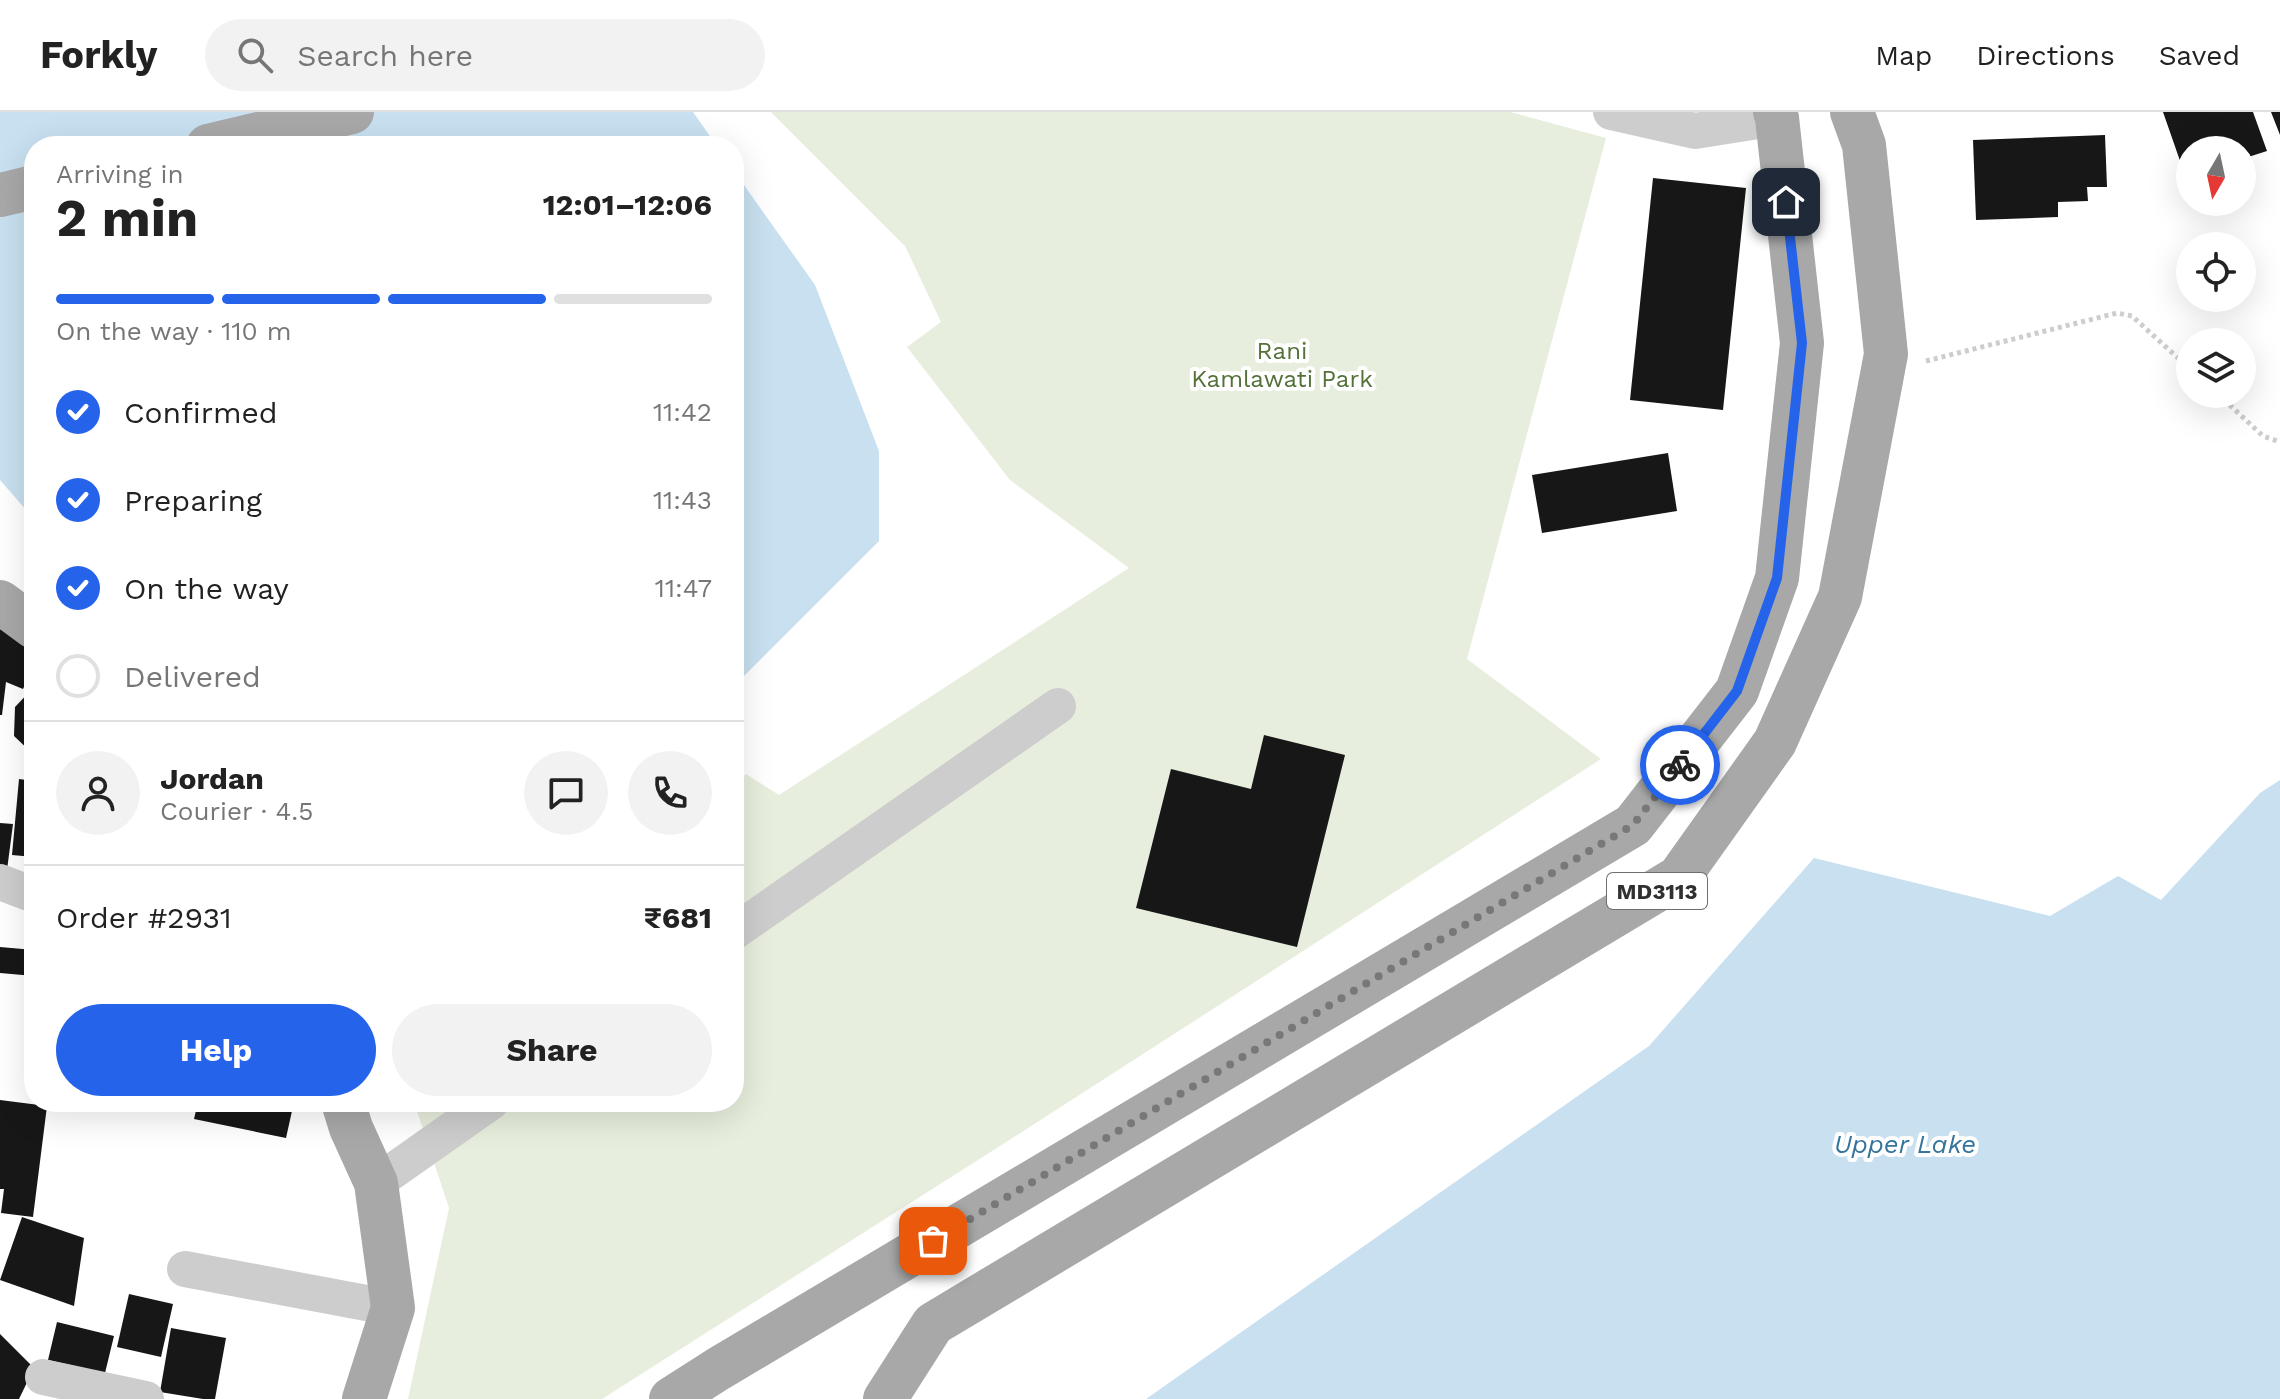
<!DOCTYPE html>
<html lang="en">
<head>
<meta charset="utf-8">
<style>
  :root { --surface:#fff; --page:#f2f2f2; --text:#222; --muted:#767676; --line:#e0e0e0; --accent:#2563eb }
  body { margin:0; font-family:"Work Sans",sans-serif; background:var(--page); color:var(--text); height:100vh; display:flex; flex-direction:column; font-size:30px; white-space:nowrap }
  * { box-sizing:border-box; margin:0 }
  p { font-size:26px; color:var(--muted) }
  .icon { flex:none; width:44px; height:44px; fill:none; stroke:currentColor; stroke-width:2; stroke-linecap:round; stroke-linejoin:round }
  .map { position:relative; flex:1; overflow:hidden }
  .side { position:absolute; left:24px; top:24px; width:720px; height:976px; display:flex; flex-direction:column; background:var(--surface); border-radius:32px; box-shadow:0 8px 32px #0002 }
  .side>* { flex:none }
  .needle { width:52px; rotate:189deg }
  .buttons { position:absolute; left:2176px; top:24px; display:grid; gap:16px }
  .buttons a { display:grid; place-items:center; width:80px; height:80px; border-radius:50%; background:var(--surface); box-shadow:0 8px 32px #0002; font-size:40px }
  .pin { position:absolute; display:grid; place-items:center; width:68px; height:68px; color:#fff; margin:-34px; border-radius:16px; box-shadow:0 4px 12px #0006 }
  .courier { position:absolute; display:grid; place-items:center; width:80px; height:80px; margin:-40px; border:6px solid #2563eb; border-radius:50%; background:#fff; color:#222; box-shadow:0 2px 10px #0007 }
  .headline em { font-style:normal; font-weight:700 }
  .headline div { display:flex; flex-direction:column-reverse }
  .headline { display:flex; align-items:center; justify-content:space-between; height:136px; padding:0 32px }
  h1 { font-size:52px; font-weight:700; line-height:60px }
  .bar { display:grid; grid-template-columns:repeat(4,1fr); gap:12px 8px; align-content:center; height:96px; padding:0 32px }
  .bar i { height:10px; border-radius:6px; background:var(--line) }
  .bar .current { background:var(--accent) }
  .bar p { grid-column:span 4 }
  .line { display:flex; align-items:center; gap:20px; padding:0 32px; border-top:2px solid var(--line) }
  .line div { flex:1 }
  .round { display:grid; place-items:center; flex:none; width:84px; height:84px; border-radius:42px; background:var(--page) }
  ol { padding:0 32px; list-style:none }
  li { display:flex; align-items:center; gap:24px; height:88px }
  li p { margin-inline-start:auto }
  li .icon { padding:8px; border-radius:50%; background:var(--accent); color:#fff; stroke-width:4 }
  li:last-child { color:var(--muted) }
  li i { width:44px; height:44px; border:4px solid var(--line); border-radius:50% }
  .cta { display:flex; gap:16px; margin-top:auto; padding:16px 32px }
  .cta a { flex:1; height:92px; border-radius:48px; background:var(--accent); color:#fff; font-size:32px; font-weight:700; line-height:92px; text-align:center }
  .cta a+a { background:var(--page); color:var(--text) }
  header { display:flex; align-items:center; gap:48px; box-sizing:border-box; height:112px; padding:0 40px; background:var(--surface); border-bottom:2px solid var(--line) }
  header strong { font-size:38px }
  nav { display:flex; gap:44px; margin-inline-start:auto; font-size:28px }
  .search { width:560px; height:72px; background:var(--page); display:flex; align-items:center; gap:20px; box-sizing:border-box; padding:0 28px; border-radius:44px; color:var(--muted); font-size:30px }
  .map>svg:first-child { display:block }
  .green { fill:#e7eedd }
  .water { fill:#c8e0f0 }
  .building { fill:#171717 }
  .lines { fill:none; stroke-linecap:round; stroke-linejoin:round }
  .path { stroke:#cdcdcd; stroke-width:5; stroke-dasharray:4 4; stroke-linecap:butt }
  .minor { stroke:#cdcdcd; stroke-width:36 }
  .major { stroke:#a8a8a8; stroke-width:44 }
  .done { stroke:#787878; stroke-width:8; stroke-dasharray:0 14.4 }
  .route { stroke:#2563eb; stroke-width:10 }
  .labels { text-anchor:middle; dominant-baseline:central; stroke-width:8; stroke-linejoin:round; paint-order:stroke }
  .shield { fill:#fff; stroke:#6e6e6e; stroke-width:2 }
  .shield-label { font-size:22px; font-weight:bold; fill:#303030 }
  .park-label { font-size:24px; fill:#537138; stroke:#fff }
  .water-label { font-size:26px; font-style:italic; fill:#35749c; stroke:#fff }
</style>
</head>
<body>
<header>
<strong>Forkly</strong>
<div class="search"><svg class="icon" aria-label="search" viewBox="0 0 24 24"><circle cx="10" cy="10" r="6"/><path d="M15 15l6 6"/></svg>Search here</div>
<nav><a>Map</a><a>Directions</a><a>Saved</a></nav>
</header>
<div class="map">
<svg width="2280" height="1287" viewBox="0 0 2280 1287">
  <rect width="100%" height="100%" fill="#fff"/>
  <!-- green -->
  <path class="green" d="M771 0H1510L1606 26 1467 547 1601 647 1025 1018 602 1287H408L449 1096 414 990H734V673L746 662 779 683 1129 456 1010 368 907 235 941 210 905 134Z"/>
  <!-- water -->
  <path class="water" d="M0 0H693L717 34H34V407L0 368Z
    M734 59 815 173 879 339V429L734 574Z
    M2280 668V1287H1146L1649 934 1814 746 2050 804 2118 764 2161 788 2260 681Z"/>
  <!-- building -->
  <path class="building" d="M2163 0H2253L2267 39 2242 47V38H2190V65L2186 66Z
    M2271 0H2280V23Z
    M2105 23 2107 75H2087L2088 89 2058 90V105L1976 108 1973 28Z
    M1653 66 1746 76 1723 298 1630 288Z
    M1668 341 1677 399 1542 421 1532 363Z
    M0 517 34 531V554L23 577 6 570 2 603H0Z
    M34 575V643L14 624 15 595Z
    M1264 623 1345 643 1297 835 1136 796 1171 657 1251 677Z
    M19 667 34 669V745L12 743Z
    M0 711 13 712 7 758 0 757Z
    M0 835 34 838V864L0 861Z
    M0 988 47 994 33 1105 1 1101 4 1077H0Z
    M198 990H294L286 1026 194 1007Z
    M22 1105 84 1126 74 1194 0 1168Z
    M129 1182 173 1192 161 1245 117 1235Z
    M57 1210 114 1224 105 1261 48 1248Z
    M171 1216 226 1226 215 1287H203L160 1280Z
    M0 1222 34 1256 19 1287H0Z"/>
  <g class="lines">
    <!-- path -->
    <path class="path" d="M1926 249 2117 201 2132 204 2190 257
      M2218 282 2263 324 2280 330"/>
    <!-- minor -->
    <path class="minor" d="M1611 0 1695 19 1777 6
      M0 770 34 783
      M734 820 1058 594
      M376 1071 491 990
      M185 1157 393 1196
      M43 1265 146 1287"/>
    <!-- major -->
    <path class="major" d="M208 34 352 0
      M0 83 34 75
      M0 490 34 515
      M343 990 351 1016 376 1071 393 1196 364 1287
      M671 1287 718 1257 1633 713 1737 579 1777 466 1802 231 1777 6 1775 0
      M885 1287 933 1212 1679 765 1775 630 1840 485 1886 242 1864 33 1852 0"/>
  </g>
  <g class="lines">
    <!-- done -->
    <path class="done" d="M933 1129 1633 713 1680 653"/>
    <!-- route -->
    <path class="route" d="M1680 653 1737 579 1777 466 1802 231 1786 90"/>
  </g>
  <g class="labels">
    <!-- shield labels -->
    <rect class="shield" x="1607" y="761" width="100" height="36" rx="6"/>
    <g class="shield-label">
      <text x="1657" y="779">MD3113</text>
    </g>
    <!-- park labels -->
    <g class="park-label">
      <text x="1282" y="239">Rani<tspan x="1282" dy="28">Kamlawati Park</tspan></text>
    </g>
    <!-- water labels -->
    <g class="water-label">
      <text x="1905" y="1032">Upper Lake</text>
    </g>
  </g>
</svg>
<div class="buttons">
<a><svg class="needle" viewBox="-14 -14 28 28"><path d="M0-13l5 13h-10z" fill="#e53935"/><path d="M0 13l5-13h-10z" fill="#767676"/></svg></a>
<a><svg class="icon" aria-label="locate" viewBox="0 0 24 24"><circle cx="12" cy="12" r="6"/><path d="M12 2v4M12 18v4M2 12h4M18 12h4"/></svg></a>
<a><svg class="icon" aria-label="layers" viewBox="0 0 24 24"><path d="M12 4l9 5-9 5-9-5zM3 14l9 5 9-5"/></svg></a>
</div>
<div class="pin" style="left:933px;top:1129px;background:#ea580c"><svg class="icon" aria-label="bag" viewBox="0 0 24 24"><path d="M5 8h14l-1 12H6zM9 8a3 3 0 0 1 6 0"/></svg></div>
<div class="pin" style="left:1786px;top:90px;background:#1f2937"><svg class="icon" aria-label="home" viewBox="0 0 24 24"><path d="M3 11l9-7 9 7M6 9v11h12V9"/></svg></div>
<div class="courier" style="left:1680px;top:653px"><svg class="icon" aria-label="bike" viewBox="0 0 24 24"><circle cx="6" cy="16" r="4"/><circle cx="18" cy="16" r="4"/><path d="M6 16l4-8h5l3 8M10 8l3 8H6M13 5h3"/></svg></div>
<section class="side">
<div class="headline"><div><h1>2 min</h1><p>Arriving in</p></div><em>12:01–12:06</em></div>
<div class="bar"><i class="current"></i><i class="current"></i><i class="current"></i><i></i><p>On the way · 110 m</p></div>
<ol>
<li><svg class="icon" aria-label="check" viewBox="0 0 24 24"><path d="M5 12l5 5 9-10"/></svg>Confirmed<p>11:42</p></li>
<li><svg class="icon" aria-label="check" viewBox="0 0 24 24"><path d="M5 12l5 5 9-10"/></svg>Preparing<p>11:43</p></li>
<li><svg class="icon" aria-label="check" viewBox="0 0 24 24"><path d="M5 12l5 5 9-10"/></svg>On the way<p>11:47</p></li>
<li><i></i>Delivered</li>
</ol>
<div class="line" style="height:144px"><a class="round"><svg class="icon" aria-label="person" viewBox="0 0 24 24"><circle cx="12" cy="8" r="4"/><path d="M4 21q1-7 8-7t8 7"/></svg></a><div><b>Jordan</b><p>Courier · 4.5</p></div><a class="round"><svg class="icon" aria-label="chat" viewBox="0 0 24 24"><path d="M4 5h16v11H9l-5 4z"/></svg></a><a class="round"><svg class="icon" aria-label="phone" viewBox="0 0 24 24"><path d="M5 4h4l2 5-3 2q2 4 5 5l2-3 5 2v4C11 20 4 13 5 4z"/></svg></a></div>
<div class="line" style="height:104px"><div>Order #2931</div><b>₹681</b></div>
<div class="cta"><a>Help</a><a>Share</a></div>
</section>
</div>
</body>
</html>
